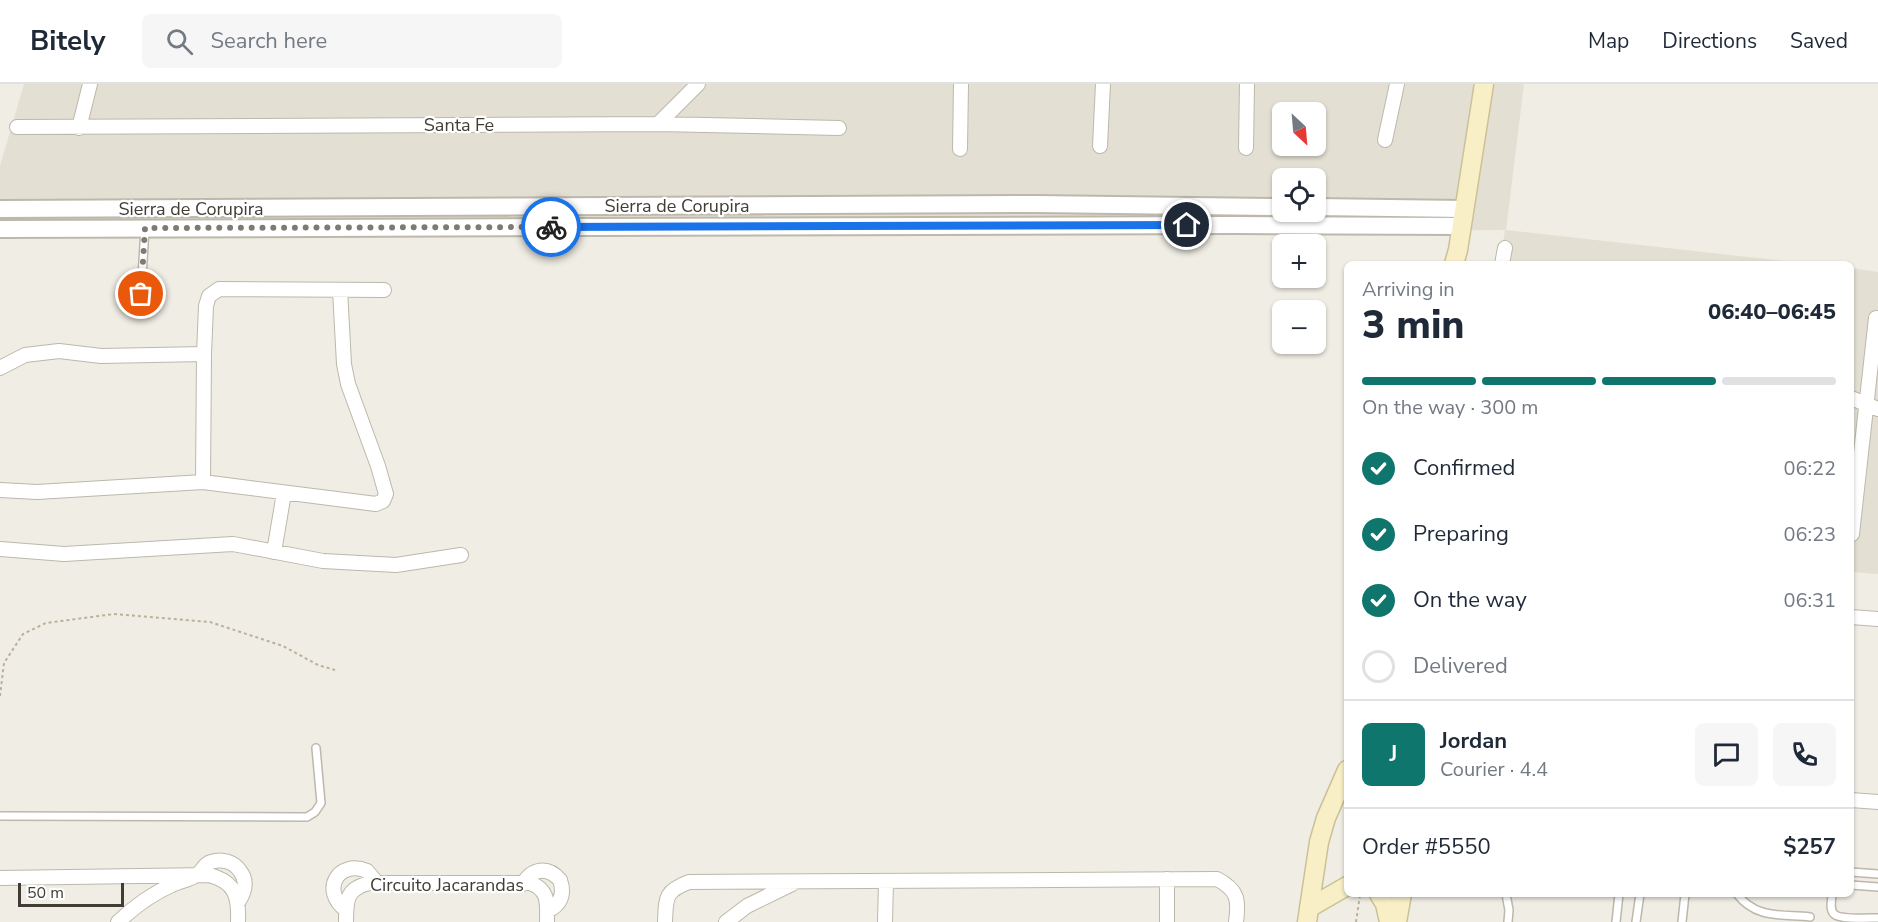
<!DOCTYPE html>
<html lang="en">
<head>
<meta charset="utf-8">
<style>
  :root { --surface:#fff; --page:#f6f6f7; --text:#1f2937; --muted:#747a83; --line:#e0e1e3; --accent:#0f766e }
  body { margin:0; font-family:"Nunito Sans",sans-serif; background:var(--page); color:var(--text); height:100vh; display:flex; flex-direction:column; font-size:22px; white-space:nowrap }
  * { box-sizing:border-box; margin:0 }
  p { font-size:20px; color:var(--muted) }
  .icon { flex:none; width:33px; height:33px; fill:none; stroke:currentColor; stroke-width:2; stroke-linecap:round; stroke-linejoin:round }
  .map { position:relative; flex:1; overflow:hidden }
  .sheet { position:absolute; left:1344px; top:177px; width:510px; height:636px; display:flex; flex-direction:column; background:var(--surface); border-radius:9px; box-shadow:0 2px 4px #0004 }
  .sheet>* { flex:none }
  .needle { width:39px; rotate:154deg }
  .buttons { position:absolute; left:1272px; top:18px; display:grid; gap:12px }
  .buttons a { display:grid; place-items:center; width:54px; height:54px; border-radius:9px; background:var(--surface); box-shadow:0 2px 4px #0004; font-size:30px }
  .scale { position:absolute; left:18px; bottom:15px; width:106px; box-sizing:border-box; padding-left:6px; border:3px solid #413d35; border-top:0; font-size:16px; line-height:21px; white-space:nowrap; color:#413d35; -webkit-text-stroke:4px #fff; paint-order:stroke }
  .pin { position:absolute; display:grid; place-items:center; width:51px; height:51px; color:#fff; margin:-26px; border:3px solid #fff; border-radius:50%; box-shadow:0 2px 6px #0007 }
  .courier { position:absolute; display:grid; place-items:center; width:60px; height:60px; margin:-30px; border:4px solid #1a73e8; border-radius:50%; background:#fff; color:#222; box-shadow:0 2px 8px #0007 }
  .summary em { font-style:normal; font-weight:800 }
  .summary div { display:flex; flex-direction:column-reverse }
  .summary { display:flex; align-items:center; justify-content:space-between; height:102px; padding:0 18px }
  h1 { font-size:39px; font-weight:800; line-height:45px }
  .bar { display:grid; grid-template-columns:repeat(4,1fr); gap:9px 6px; align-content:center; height:72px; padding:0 18px }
  .bar i { height:8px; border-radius:4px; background:var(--line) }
  .bar .active { background:var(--accent) }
  .bar p { grid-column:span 4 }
  .line { display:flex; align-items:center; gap:15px; padding:0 18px; border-top:2px solid var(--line) }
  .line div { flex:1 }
  .round { display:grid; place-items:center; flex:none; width:63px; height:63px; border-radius:9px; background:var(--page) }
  ol { padding:0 18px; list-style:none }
  li { display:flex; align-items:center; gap:18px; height:66px }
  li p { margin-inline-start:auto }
  li .icon { padding:6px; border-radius:50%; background:var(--accent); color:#fff; stroke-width:4 }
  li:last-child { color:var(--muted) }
  li i { width:33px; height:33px; border:3px solid var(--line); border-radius:50% }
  header { display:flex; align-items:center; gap:36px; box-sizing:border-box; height:84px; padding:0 30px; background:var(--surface); border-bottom:2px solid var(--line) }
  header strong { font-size:28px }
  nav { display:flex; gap:33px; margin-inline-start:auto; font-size:21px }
  .search { width:420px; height:54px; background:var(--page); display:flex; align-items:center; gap:15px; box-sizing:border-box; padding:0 21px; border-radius:9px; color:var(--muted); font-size:22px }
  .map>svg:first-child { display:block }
  .residential { fill:#e3dfd3; fill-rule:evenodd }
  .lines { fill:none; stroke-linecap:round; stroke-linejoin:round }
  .service-casing { stroke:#bdb8ab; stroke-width:10 }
  .minor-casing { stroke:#bdb8ab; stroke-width:16 }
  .tertiary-casing { stroke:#bdb8ab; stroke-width:20 }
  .secondary-casing { stroke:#cbc198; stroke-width:21 }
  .path { stroke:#bab19b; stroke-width:2; stroke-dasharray:3 3; stroke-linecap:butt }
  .service { stroke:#fff; stroke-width:7 }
  .minor { stroke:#fff; stroke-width:14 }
  .tertiary { stroke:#fff; stroke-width:16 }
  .secondary { stroke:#f8efc6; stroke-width:18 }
  .done { stroke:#7e7b72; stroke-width:6; stroke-dasharray:0 10.8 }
  .route { stroke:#1a73e8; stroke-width:8 }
  .labels { text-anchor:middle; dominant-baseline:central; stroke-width:4.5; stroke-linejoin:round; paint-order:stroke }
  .street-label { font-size:18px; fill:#413d35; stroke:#fff }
</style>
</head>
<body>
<header>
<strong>Bitely</strong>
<div class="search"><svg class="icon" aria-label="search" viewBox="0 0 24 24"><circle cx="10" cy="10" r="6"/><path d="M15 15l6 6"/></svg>Search here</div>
<nav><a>Map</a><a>Directions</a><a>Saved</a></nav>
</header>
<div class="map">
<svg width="1878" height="838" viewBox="0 0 1878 838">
  <rect width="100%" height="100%" fill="#f0ede4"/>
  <!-- residential -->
  <path class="residential" d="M24 0H1524L1506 146 1811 180H1500L1505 146 0 153V82ZM1282 28H1316V62H1282ZM1282 94H1316V128H1282Z
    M1851 184 1878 188V490L1851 488Z"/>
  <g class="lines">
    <!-- service casing -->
    <g class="service-casing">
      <path id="service" d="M141 210 145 144
        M0 732 307 733 315 728 321 719 316 664
        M1851 788 1878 790
        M1851 801 1878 803
        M1506 810 1509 826 1508 838
        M1737 810C1756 835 1781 830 1810 833
        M1832 810C1832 816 1829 825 1834 830 1840 836 1869 834 1878 834
        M1616 838 1619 810
        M1636 838 1640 810
        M1682 838 1685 810"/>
    </g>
    <!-- minor casing -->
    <g class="minor-casing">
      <path id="minor" d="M658 40 698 0
        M17 43 658 40 839 44
        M79 44 90 0
        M1385 56 1397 0
        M1100 62 1103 0
        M1246 64 1247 0
        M960 65 961 0
        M1502 180 1505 164
        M0 284 25 271 59 267 101 272 204 270
        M1851 314 1878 325
        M203 398 204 270 206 222 209 212 219 205 384 206
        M0 406 37 408 203 398 376 420 383 417 386 410 378 382 348 300 344 280 340 206
        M1852 450 1876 234
        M0 465 64 470 233 460 323 477 396 481 461 471
        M274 468 284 409
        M1851 533 1878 535
        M1851 716 1878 718
        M0 794 209 791C236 798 239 813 238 838
        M1167 795V838
        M523 800C532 784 548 782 560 796 565 810 561 821 547 827
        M346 826C320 807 338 775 367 787L377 799
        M118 838C134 823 151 810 172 801 179 797 191 796 198 790 203 786 204 780 211 778 222 774 234 778 240 787 248 797 245 807 239 817
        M346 838C346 817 346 804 370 799H530C550 806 547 821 547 838
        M665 838C666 813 665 807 689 798L1217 795C1238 806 1239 816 1236 838
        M726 838 747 822 792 800
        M885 838 886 798"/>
    </g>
    <!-- tertiary casing -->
    <g class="tertiary-casing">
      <path id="tertiary" d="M1316 123 1464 125
        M0 125 1036 120 1282 123
        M0 145 1235 141 1462 142"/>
    </g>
    <!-- secondary casing -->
    <g class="secondary-casing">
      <path id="secondary" d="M1454 180 1458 166 1484 0
        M1379 810 1385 820 1389 838
        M1309 824 1347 802
        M1307 838 1319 758 1326 734 1347 686
        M1397 838 1402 810"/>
    </g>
    <!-- path -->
    <path class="path" d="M0 612 4 579 23 550 46 539 114 530 210 538 283 562 318 581 335 586
      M1356 838 1360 811"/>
    <!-- service -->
    <use href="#service" class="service"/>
    <!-- minor -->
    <use href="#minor" class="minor"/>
    <!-- tertiary -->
    <use href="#tertiary" class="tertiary"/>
    <!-- secondary -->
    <use href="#secondary" class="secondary"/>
  </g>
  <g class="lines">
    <!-- done -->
    <path class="done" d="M141 210 145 144 551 143"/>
    <!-- route -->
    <path class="route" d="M551 143 1187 141"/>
  </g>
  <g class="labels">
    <!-- street labels -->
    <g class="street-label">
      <text x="459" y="41">Santa Fe</text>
      <text x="677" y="122">Sierra de Corupira</text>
      <text x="191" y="125">Sierra de Corupira</text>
      <text x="447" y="801">Circuito Jacarandas</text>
    </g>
  </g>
</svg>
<div class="buttons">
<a><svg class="needle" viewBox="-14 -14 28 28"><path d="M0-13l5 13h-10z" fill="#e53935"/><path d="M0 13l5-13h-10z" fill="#747a83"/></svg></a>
<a><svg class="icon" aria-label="locate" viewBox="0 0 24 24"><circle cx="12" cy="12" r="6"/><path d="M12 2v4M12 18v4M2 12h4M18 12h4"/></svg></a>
<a>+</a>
<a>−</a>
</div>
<div class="scale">50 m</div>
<div class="pin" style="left:141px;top:210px;background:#ea580c"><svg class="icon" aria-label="bag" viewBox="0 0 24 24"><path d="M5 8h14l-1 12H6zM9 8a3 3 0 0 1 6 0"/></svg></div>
<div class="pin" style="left:1187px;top:141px;background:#1f2937"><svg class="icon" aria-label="home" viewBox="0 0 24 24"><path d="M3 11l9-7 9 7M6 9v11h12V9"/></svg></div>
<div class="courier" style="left:551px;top:143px"><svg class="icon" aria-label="bike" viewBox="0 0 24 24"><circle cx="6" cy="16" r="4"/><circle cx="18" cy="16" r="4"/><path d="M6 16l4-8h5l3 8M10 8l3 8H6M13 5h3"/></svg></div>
<section class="sheet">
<div class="summary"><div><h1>3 min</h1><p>Arriving in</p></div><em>06:40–06:45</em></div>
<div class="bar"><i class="active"></i><i class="active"></i><i class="active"></i><i></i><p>On the way · 300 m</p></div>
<ol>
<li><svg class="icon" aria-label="check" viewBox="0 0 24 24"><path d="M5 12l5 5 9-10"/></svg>Confirmed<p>06:22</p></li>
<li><svg class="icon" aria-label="check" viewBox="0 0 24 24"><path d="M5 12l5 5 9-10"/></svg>Preparing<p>06:23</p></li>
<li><svg class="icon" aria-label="check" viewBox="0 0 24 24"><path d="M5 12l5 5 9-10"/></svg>On the way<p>06:31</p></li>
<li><i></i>Delivered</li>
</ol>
<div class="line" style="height:108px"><b class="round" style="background:var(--accent);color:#fff">J</b><div><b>Jordan</b><p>Courier · 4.4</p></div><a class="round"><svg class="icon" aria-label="chat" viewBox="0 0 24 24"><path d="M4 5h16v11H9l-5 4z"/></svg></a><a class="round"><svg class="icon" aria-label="phone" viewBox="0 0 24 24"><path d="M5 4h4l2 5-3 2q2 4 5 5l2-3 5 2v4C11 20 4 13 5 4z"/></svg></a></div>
<div class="line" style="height:78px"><div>Order #5550</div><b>$257</b></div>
</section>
</div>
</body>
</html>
